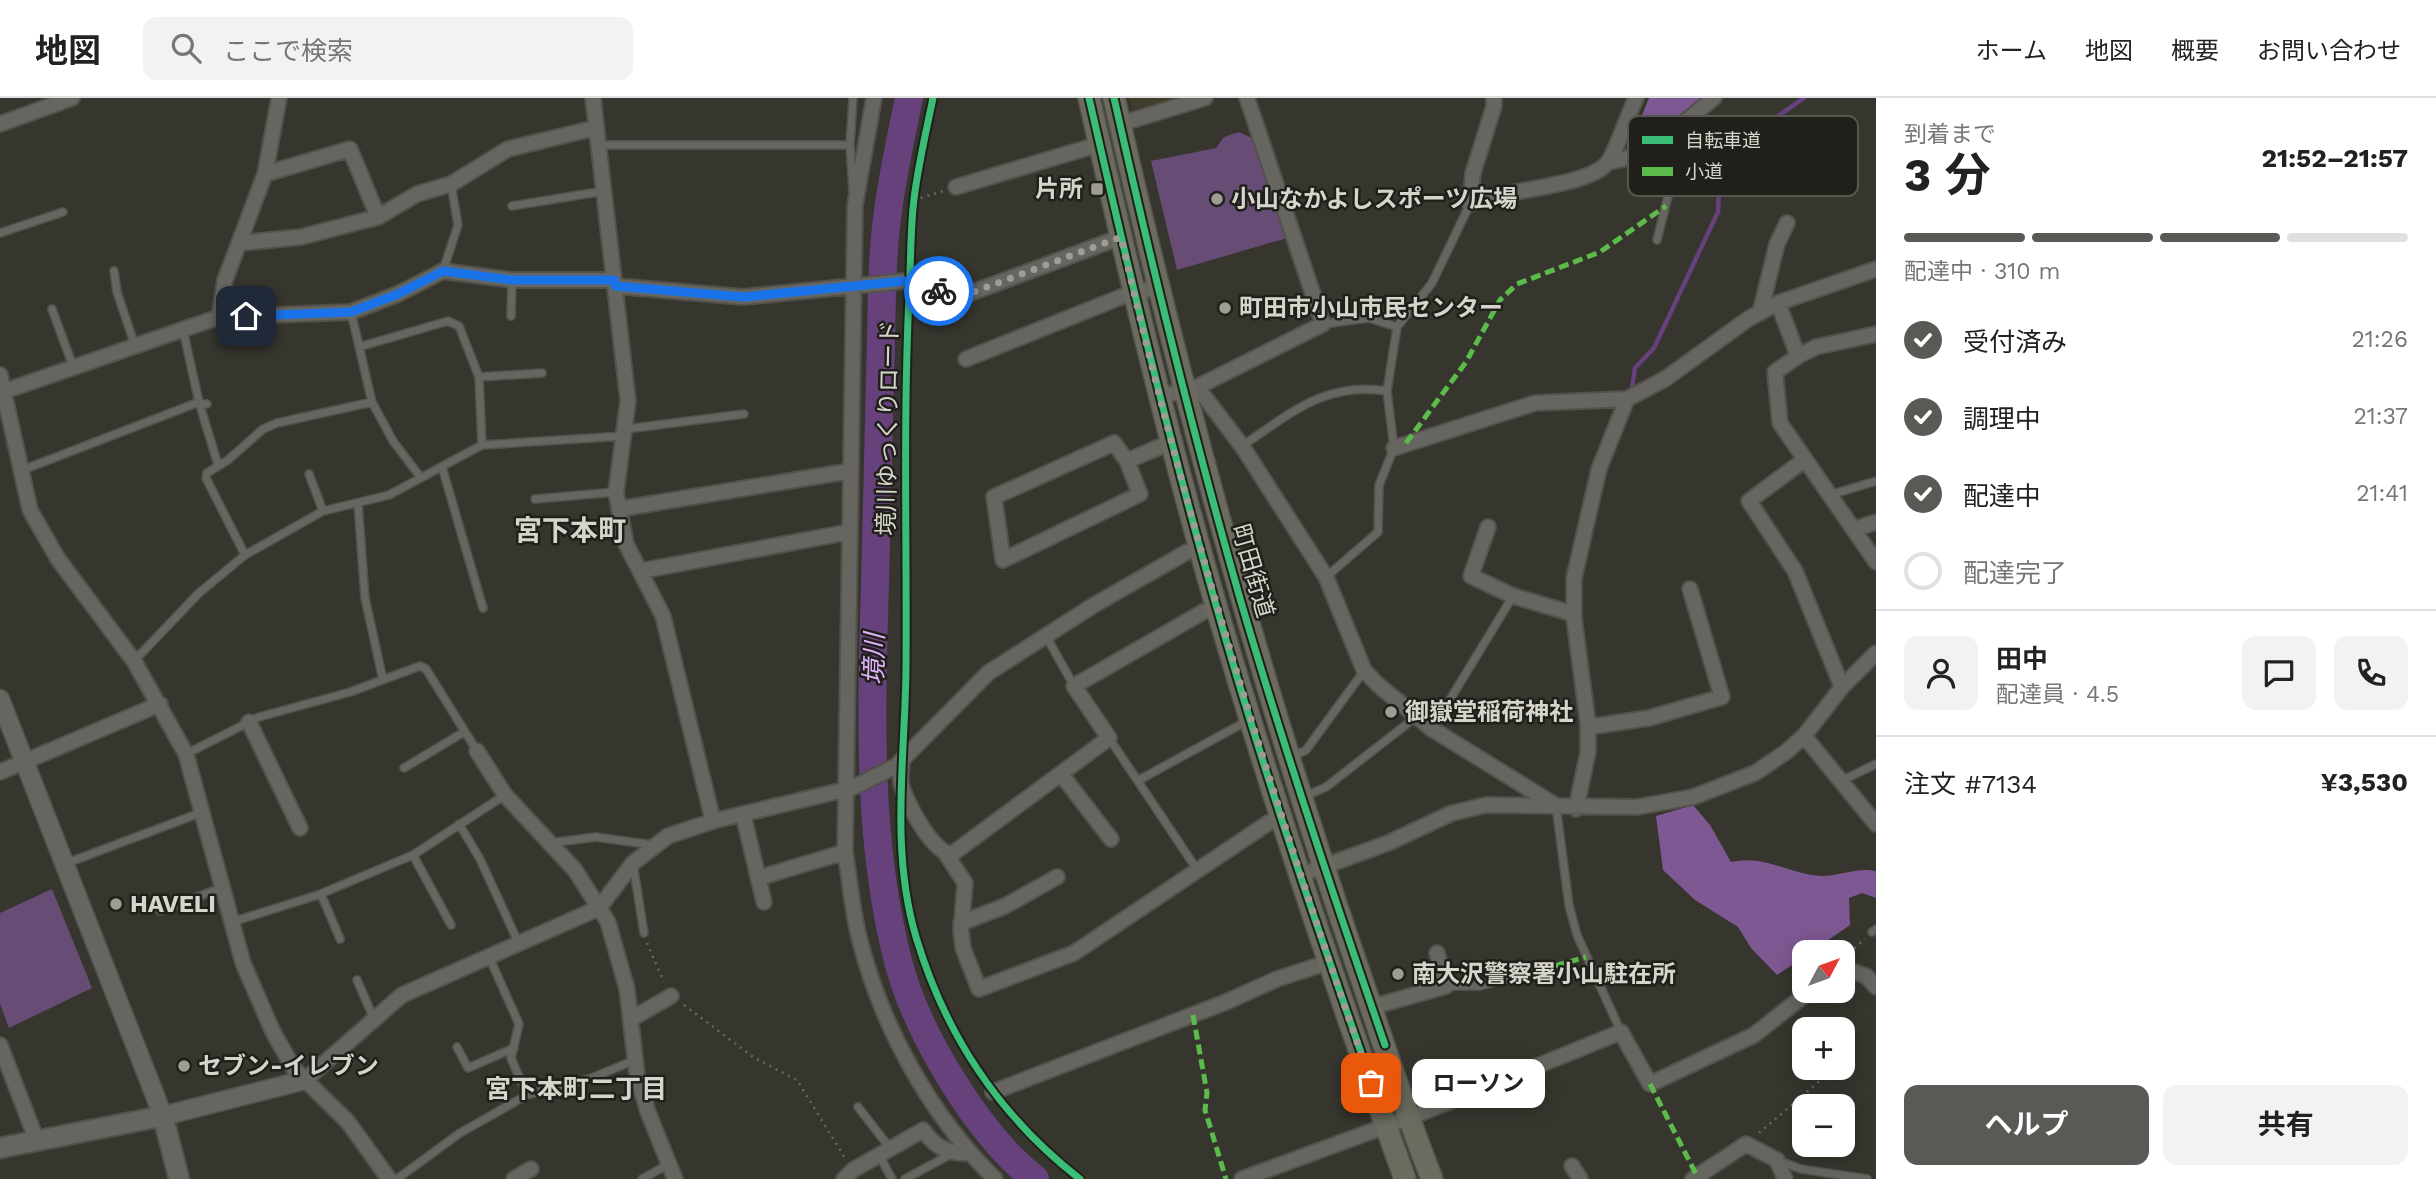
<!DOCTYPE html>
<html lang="ja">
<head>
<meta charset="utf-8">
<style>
  :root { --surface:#fff; --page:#f2f2f2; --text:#222; --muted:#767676; --line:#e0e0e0; --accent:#5a5956 }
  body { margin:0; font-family:"Work Sans","Noto Sans JP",sans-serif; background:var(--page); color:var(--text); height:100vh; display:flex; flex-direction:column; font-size:26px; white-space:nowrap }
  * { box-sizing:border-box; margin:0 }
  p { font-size:23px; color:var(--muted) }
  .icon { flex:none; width:38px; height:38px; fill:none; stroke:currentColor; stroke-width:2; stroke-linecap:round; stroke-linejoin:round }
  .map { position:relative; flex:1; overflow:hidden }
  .panel { display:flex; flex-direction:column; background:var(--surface); width:560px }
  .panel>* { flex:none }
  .needle { width:46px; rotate:49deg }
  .fabs { position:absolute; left:1792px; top:842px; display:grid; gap:14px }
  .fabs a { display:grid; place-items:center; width:63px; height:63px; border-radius:14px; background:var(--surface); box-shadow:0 4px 18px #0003; font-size:35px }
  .pin { position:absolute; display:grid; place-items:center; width:60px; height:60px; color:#fff; margin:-30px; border-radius:14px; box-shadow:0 4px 10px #0006 }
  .courier { position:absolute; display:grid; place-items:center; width:70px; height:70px; margin:-35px; border:5px solid #1a73e8; border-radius:50%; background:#fff; color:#222; box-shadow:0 2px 9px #0007 }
  .bubble { position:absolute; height:49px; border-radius:14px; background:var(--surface); box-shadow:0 4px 18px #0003; font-size:23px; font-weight:700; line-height:49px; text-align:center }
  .headline em { font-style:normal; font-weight:700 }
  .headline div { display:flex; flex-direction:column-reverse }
  .headline { display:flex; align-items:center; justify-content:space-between; height:119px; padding:0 28px }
  h1 { font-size:46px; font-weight:700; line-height:52px }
  .bar { display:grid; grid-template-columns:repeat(4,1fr); gap:10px 7px; align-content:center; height:84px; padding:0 28px }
  .bar i { height:9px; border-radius:5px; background:var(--line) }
  .bar .on { background:var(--accent) }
  .bar p { grid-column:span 4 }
  .line { display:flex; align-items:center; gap:18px; padding:0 28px; border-top:2px solid var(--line) }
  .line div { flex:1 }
  .round { display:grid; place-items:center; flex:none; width:74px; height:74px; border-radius:14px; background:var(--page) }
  ol { padding:0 28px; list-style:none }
  li { display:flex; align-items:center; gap:21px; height:77px }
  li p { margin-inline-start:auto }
  li .icon { padding:7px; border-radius:50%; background:var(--accent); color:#fff; stroke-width:4 }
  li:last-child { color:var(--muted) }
  li i { width:38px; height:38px; border:4px solid var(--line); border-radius:50% }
  .button { display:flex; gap:14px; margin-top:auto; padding:14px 28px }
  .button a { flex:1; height:80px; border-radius:14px; background:var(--accent); color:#fff; font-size:28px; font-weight:700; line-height:80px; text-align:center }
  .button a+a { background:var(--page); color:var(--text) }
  header { display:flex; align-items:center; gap:42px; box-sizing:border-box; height:98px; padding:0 35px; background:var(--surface); border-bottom:2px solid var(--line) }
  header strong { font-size:33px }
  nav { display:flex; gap:38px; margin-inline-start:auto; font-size:24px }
  .search { width:490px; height:63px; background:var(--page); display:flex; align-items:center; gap:18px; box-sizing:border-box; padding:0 24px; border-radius:14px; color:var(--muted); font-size:26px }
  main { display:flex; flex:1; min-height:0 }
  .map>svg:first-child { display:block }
  .built { fill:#403e2b }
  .green { fill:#674c76 }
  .forest { fill:#7e5892 }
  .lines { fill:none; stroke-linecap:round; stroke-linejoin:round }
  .stream { stroke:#67417c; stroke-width:4.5 }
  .river { stroke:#67417c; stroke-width:28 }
  .service-casing { stroke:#52514b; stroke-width:10 }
  .minor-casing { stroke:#52514b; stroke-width:18 }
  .tertiary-casing { stroke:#52514b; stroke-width:21 }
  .secondary-casing { stroke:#52514b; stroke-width:23 }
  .primary-casing { stroke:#52514b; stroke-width:24 }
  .path { stroke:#686864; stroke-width:2.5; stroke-dasharray:2 5; stroke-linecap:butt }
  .service { stroke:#666560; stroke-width:7 }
  .minor { stroke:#666560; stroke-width:14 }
  .tertiary { stroke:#666560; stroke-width:18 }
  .secondary { stroke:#666560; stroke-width:19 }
  .primary { stroke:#6c6b60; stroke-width:21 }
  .quiet { stroke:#5cbc4b; stroke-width:5; stroke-dasharray:10 5; stroke-linecap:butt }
  .cycleway-casing { stroke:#201f19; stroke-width:11 }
  .cycleway { stroke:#3abd76; stroke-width:7 }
  .done { stroke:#9e9d95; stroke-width:7; stroke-dasharray:0 12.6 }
  .route { stroke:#1a73e8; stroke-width:9 }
  .poi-dot { fill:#9e9d95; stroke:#201f19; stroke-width:2.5 }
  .labels { text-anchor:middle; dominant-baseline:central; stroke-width:5; stroke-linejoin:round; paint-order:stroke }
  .poi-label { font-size:24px; font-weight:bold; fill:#d6d5cd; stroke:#201f19; text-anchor:start }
  .street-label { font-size:24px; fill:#d6d5cd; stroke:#201f19 }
  .water-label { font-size:26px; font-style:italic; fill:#e0b1fd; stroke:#201f19 }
  .neighbourhood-label { font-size:26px; font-weight:bold; fill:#d6d5cd; stroke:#201f19 }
  .quarter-label { font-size:28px; font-weight:bold; fill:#d6d5cd; stroke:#201f19 }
  .key { fill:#201f19; stroke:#57564f; stroke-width:2 }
  .key-label { font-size:19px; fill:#d6d5cd }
</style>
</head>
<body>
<header>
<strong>地図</strong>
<div class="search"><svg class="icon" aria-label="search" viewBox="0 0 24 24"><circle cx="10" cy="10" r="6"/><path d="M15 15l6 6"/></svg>ここで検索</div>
<nav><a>ホーム</a><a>地図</a><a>概要</a><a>お問い合わせ</a></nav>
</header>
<main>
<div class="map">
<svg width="1876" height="1081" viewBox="0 0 1876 1081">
  <rect width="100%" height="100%" fill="#36352e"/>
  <!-- built -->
  <path class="built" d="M1129 0H1179L1133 14Z"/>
  <!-- green -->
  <path class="green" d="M1239 34 1252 40 1287 140 1177 172 1151 63 1216 50 1224 39Z
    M52 791 92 890 9 930 0 906V815Z"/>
  <!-- forest -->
  <path class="forest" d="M1649 0H1702L1647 47 1628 52Z
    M1693 707 1710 727 1731 764C1766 756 1789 777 1822 778 1841 778 1856 769 1876 773V800L1862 795 1849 800 1850 827 1811 854H1804V859L1777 877 1751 850 1738 829 1695 802 1663 772 1656 718Z"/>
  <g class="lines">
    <!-- stream -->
    <path class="stream" d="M1632 290 1635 270 1654 250 1718 114 1720 70 1768 25 1804 0"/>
    <!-- river -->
    <path class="river" d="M909 0C902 35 894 70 889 106 882 150 882 196 881 241 879 309 878 377 876 445 873 584 863 727 898 863 916 933 977 1036 1035 1081"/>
    <!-- service casing -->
    <g class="service-casing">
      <path id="service" d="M853 0 850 47 853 93
        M599 47H850
        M1649 52 1674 74 1657 142
        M512 108 604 93
        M0 135 63 114
        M114 173 117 194 135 248
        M443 173 458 127 451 86
        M52 211 73 268
        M351 214 372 304 393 343 421 380
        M511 218 512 182
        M1323 226 1369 220 1397 229
        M183 232 199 304 218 367
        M359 249 448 223 459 228 479 279
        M626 331 744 316
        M482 347 479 279 542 275
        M1242 348C1290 316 1325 283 1387 293
        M442 369 483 510
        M20 373 199 304 207 306
        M309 376 323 413
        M1830 397 1876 383
        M535 401 616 394
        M358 405 365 500 383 582
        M245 457 206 380 207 375 228 362 263 331 277 325 372 304
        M1326 479 1378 434 1379 387 1394 350 1387 293 1397 229 1432 185 1470 106
        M1046 538 1074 588
        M135 562 199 495 245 457 323 413 389 397 482 347 624 338
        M1432 631 1513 498
        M1109 640 1198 773
        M186 656 259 619 350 594 420 568 426 571 477 653
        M1292 659 1306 652 1364 573
        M404 670 464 634
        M1139 682 1247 623
        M1839 684 1876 666
        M1303 699 1326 689 1416 619
        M1556 708 1569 807 1577 837 1621 934
        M459 726 480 761 519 846
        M549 745 596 739 653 747
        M413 757 451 827
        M67 765 200 715
        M633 766 644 835
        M321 796 340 841
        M160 813 221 790
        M232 824 318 797 413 757 505 697
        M1872 834 1876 831
        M490 861 519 926 511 960 527 997
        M357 882 374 921
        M1446 888H1480L1540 872
        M457 949 468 970 514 950
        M858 1009 890 1050
        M879 1057 892 1081
        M1779 1063 1801 1071 1867 1081
        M397 1081 460 1035 527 997 589 981 635 962
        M642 1081 667 1067
        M905 1081 953 1055"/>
    </g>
    <!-- minor casing -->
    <g class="minor-casing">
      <path id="minor" d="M593 0 628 303 616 394 626 446 663 518 713 723
        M874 0 855 107 845 754C850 782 852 811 859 839 881 928 930 1017 995 1081
        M1494 0V8L1473 75 1470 106C1504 90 1588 90 1608 64 1615 56 1629 14 1636 0
        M0 26 72 0
        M1120 26 1205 0
        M1609 64C1652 58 1681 26 1714 0
        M265 76 350 51 378 119
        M956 89 1100 46
        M240 145 301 139 378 119 417 96 451 86 508 51 595 30
        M615 188 743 199 905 183 960 199 1121 139
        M1778 205 1798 258 1775 274 1780 325 1876 464
        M1760 215 1777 146 1787 125
        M219 219 225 182 265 76 279 0
        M1798 258 1816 249 1876 236
        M966 261 1121 199 1157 189
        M0 277 30 412 58 461 134 563 186 656 243 865 273 934 294 971 348 1024 389 1081
        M1197 289 1242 348 1326 479 1364 572 1377 586 1432 631 1555 707
        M5 293 219 219 351 214 398 196 443 173 512 182H614
        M1159 299 1197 289 1323 226 1247 0
        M1114 345 1127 363 1140 396 1003 462 994 399Z
        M1394 350 1535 305 1627 301 1665 281 1748 221 1778 205 1876 171
        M1127 363 1171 344
        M1803 363 1749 403 1795 473 1842 589
        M619 411 850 373
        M1488 429 1471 478 1513 498 1574 516
        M1855 431 1876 424
        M640 473 849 434
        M249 624 300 730
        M1588 629 1649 620 1722 599 1690 491
        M1804 638 1876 726
        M477 653 505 697 575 772 608 824 627 891 637 977 648 1014 675 1081
        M902 663C902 670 900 679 901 685 905 703 933 756 952 756L1109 640 1074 588 1203 514 1217 510
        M0 674 160 606
        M1061 676 1111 741
        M1576 711 1588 654V626L1574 520V480L1599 371 1627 301
        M743 716 764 804
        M946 756 965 785 961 833 963 850 979 891 1074 855 1268 725 1281 720
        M1300 777 1388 745 1452 715 1486 707 1637 709 1693 699 1755 675 1786 654 1804 638 1842 589 1876 555
        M758 780 845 754
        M961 825 1005 808 1057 779
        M1843 870 1866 878 1876 889
        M1372 909 1446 888 1437 855
        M631 921 671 898
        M0 947 37 1043
        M305 982 402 897 599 810 633 765 668 738 713 723 852 690 896 668 988 575 1094 507 1187 454 1200 450
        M993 994 1226 904 1277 881 1329 864
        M1572 1068 1580 1081
        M514 1081 531 1071
        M844 1081 853 1072 923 1032C936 1050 948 1056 969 1055
        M1242 1081 1424 1014 1621 934 1650 986 1754 937 1811 892
        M1693 1081 1746 1046 1777 1062 1785 1081"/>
    </g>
    <!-- tertiary casing -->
    <g class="tertiary-casing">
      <path id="tertiary" d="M0 601 163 1018 305 982"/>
    </g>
    <!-- secondary casing -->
    <g class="secondary-casing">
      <path id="secondary" d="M0 1050 163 1018 179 1081"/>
    </g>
    <!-- primary casing -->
    <g class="primary-casing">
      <path id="primary" d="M1089 0C1128 171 1168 342 1217 511 1273 703 1337 893 1405 1081
        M1114 0C1180 290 1257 575 1353 856 1379 931 1403 1008 1432 1081"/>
    </g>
    <!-- path -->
    <path class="path" d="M914 102 943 93
      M647 845 664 884
      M1849 855 1865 841
      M684 907 753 959 797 982 845 1060
      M1759 1035 1835 970"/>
    <!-- service -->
    <use href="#service" class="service"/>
    <!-- minor -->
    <use href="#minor" class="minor"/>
    <!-- tertiary -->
    <use href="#tertiary" class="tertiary"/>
    <!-- secondary -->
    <use href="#secondary" class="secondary"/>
    <!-- primary -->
    <use href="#primary" class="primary"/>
    <!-- quiet -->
    <path class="quiet" d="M1406 345 1466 264 1500 202 1517 186 1600 154 1666 108
      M1540 872 1586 859
      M1193 917 1207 995 1205 1012 1226 1081
      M1650 986 1697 1078"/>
    <!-- cycleway casing -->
    <g class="cycleway-casing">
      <path id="cycleway" d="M933 0C926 34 918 68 914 101 910 133 911 167 909 199 903 323 907 447 906 571 905 661 890 751 916 839 945 936 1000 1019 1080 1081
        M1089 0C1128 170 1168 339 1216 507 1264 677 1322 843 1380 1009
        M1114 0C1152 169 1193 337 1241 504 1285 653 1334 800 1385 947"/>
    </g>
    <!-- cycleway -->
    <use href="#cycleway" class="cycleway"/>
  </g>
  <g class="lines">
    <!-- done -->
    <path class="done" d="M939 193 960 199 1121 139C1186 427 1275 707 1371 985"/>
    <!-- route -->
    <path class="route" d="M246 218 351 214 398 196 443 173 512 182H614L615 188 743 199 905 183 939 193"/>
  </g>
  <!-- markers -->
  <g class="poi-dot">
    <rect x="1090" y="84" width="14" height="14" rx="3.5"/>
    <circle cx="1217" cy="101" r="7"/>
    <circle cx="1225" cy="210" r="7"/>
    <circle cx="1391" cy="614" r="7"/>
    <circle cx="116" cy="806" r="7"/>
    <circle cx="1398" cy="876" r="7"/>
    <circle cx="184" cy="968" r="7"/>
  </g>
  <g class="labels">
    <!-- poi labels -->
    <g class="poi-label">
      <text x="1083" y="91" text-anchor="end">片所</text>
      <text x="1231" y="101">小山なかよしスポーツ広場</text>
      <text x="1239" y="210">町田市小山市民センター</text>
      <text x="1405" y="614">御嶽堂稲荷神社</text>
      <text x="130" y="806">HAVELI</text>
      <text x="1412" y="876">南大沢警察署小山駐在所</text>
      <text x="198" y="968">セブン-イレブン</text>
    </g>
    <!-- street labels -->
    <g class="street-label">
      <text transform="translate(888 330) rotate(-89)">境川ゆっくりロード</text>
      <text transform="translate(1253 473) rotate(74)">町田街道</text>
    </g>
    <!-- water labels -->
    <g class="water-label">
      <text transform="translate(874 561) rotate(-89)">境川</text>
    </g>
    <!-- neighbourhood labels -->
    <g class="neighbourhood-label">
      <text x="576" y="991">宮下本町二丁目</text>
    </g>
    <!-- quarter labels -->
    <g class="quarter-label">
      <text x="570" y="432">宮下本町</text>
    </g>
  </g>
  <!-- legend -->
  <rect x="1628" y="18" width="230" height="80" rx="10" class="key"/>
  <rect x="1642" y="38" width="31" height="8" fill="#3abd76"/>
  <rect x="1642" y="69" width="31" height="9" fill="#5cbc4b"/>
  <g class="key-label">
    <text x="1685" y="49">自転車道</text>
    <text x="1685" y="80">小道</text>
  </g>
</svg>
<div class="fabs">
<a><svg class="needle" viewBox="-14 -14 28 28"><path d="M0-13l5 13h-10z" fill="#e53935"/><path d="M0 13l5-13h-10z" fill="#767676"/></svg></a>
<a>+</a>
<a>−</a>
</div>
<div class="pin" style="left:1371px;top:985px;background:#ea580c"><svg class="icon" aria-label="bag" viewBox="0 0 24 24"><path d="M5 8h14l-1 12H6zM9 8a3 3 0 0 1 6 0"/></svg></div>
<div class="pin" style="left:246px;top:218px;background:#1f2937"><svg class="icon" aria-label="home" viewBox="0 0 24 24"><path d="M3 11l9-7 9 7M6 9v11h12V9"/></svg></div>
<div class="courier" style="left:939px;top:193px"><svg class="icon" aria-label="bike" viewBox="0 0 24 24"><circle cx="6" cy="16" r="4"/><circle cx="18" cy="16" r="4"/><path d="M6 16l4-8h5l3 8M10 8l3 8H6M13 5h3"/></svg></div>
<div class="bubble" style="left:1412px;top:961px;width:133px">ローソン</div>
</div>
<section class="panel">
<div class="headline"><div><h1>3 分</h1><p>到着まで</p></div><em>21:52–21:57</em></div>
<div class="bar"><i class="on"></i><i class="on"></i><i class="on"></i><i></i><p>配達中 · 310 m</p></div>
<ol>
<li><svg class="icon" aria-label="check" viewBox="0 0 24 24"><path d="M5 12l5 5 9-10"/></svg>受付済み<p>21:26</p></li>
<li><svg class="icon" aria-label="check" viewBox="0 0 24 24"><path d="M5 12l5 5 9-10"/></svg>調理中<p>21:37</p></li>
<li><svg class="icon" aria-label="check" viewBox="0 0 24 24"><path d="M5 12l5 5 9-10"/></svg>配達中<p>21:41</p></li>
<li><i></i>配達完了</li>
</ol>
<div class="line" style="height:126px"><a class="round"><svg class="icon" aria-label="person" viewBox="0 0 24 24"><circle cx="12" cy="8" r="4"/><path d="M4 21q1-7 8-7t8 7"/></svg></a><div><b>田中</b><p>配達員 · 4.5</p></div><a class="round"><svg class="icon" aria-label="chat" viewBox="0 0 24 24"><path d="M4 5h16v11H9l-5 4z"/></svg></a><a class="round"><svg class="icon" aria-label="phone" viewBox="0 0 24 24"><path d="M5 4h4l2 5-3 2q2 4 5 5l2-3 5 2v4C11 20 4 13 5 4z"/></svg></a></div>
<div class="line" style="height:91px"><div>注文 #7134</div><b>¥3,530</b></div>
<div class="button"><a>ヘルプ</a><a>共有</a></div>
</section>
</main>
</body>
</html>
